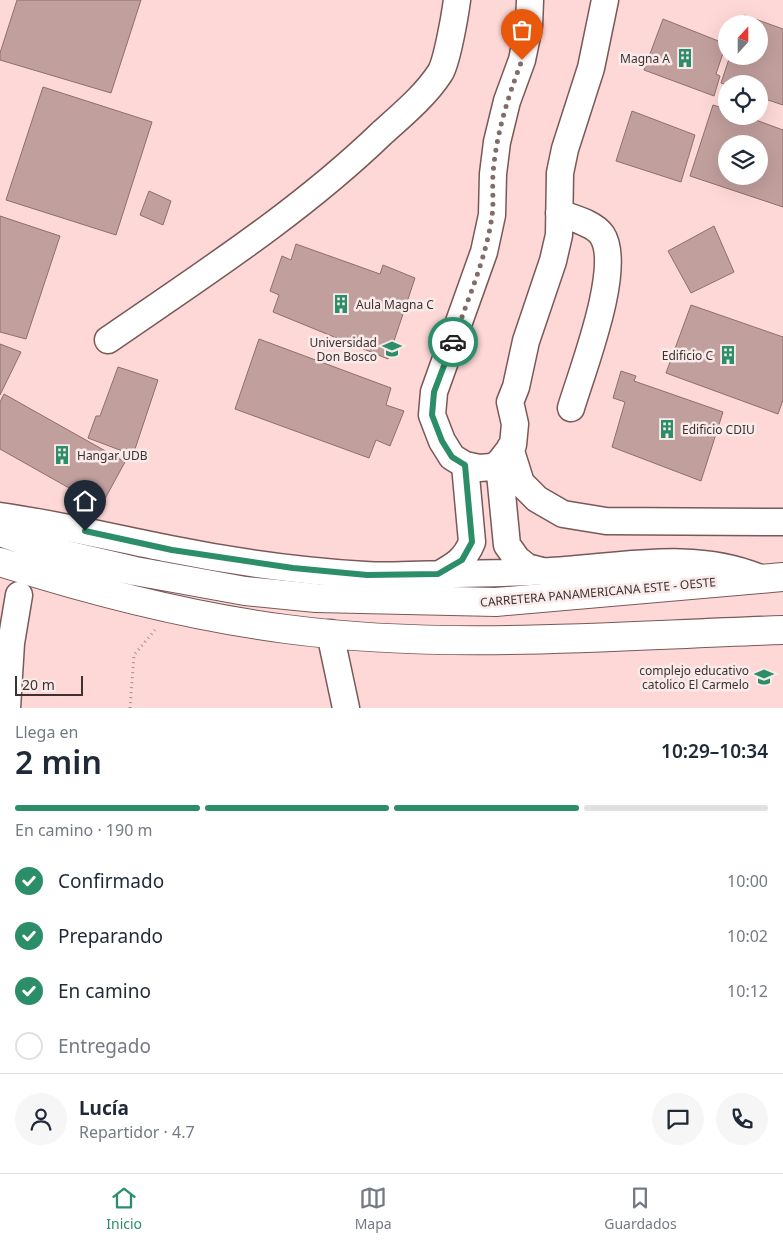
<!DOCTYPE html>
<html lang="es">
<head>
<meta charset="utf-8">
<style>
  :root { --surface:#fff; --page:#f6f6f7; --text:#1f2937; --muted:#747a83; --line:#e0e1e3; --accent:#2c8e68 }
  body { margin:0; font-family:"Noto Sans",sans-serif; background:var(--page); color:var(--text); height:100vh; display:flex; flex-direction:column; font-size:19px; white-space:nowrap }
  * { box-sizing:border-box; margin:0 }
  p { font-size:16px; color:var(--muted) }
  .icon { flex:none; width:28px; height:28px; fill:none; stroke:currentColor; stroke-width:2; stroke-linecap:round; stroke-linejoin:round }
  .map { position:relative; height:708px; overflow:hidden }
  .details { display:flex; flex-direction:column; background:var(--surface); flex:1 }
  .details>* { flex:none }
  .needle { width:32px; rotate:21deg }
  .controls { position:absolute; left:718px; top:15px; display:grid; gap:10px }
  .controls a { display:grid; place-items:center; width:50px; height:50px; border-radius:50%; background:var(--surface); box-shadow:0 5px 20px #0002; font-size:25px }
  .scale { position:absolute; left:15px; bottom:12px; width:68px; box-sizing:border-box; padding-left:5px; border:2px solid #3f3130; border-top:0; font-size:14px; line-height:18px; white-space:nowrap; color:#3f3130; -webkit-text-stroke:4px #faebeb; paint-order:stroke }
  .pin { position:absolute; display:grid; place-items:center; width:42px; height:42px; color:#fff; margin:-51px -21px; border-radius:50% 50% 50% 0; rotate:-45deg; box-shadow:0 0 5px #0007 }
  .pin .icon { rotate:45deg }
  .courier { position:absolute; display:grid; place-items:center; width:50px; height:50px; margin:-25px; border:4px solid #2c8e68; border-radius:50%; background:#fff; color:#222; box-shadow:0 1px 6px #0007 }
  .summary em { font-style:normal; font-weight:600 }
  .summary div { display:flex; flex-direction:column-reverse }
  .summary { display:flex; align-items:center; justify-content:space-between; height:85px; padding:0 15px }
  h1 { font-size:32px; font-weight:600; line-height:38px }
  .bar { display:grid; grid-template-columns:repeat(4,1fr); gap:8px 5px; align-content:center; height:60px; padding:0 15px }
  .bar i { height:6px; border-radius:4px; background:var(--line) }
  .bar .current { background:var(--accent) }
  .bar p { grid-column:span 4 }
  .line { display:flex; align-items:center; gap:12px; padding:0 15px; border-top:1px solid var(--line) }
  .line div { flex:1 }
  .round { display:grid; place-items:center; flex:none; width:52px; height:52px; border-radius:26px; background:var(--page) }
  ol { padding:0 15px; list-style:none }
  li { display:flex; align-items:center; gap:15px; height:55px }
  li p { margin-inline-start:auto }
  li .icon { padding:5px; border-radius:50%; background:var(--accent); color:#fff; stroke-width:4 }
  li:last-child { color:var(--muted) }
  li i { width:28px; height:28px; border:2px solid var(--line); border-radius:50% }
  .tab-bar { display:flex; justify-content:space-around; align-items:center; height:70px; border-top:1px solid var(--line); background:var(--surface); font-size:14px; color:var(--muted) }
  .tab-bar a { display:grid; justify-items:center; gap:2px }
  .tab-bar .current { color:var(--accent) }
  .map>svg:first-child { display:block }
  .building { fill:#c19f9d; stroke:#8e6e6d; fill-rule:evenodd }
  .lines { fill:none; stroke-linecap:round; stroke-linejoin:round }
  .minor-casing { stroke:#785958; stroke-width:29 }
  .highway-casing { stroke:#785958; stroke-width:30 }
  .path { stroke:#aa8f8d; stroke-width:3; stroke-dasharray:1 4; stroke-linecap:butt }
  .minor { stroke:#fff; stroke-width:26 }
  .highway { stroke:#fff; stroke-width:28 }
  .done { stroke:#826b6a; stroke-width:5; stroke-dasharray:0 9 }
  .route { stroke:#2c8e68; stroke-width:6 }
  .labels { text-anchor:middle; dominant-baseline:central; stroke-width:5; stroke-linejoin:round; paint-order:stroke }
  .poi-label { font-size:12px; fill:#3f3130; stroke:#faebeb; text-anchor:end }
  .street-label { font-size:12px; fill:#3f3130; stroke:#faebeb }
</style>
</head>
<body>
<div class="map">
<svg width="783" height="708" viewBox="0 0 783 708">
  <rect width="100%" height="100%" fill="#fdd8d6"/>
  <!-- building -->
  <path class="building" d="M17 0H141L111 93 0 60V53Z
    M744 15 783 29V105L759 97V84H726V85L721 83 730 56H759V24H741Z
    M663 19 726 44 716 74 720 76 714 96 644 70Z
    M43 87 152 122 116 235 6 200Z
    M713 105 726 109V116H745L783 130V207L690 176ZM726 144H759V176H726Z
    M632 111 695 135 681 182 616 161Z
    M149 191 171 201 163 225 140 215Z
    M0 216 60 236 26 339 0 332Z
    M714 226 734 272 691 293 668 251Z
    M296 244 380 274 383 265 415 278 388 359 273 312 279 295 270 291 282 256 291 260Z
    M691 305 783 337V400L778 414 666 373Z
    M259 339 391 388 386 405 404 411 390 446 376 440 369 458 235 409Z
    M0 344 21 352 0 395Z
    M118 367 158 380 133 455 88 438 96 416H100Z
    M621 371 636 376 634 381 723 412 701 481 612 447 625 402 613 398Z
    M4 394 125 462 101 506 0 449V402Z"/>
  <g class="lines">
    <!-- minor casing -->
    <g class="minor-casing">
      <path id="minor" d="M530 0 529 26 522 60 507 101 497 142 493 174 492 215 484 252 434 392 432 415 442 441 452 457 465 465 479 468 492 467 499 463 513 445 515 424 510 402 516 387 526 341 553 261 559 235 560 173 565 149 591 68 605 0
        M559 213C572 218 594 223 602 235 623 267 582 371 571 408
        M108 340C202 275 299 213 382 133 402 115 425 96 440 73 447 62 455 15 457 0
        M510 448 521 483 537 499 563 514 606 521 783 522
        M499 463 507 545 517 559 527 567 542 571
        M0 516C57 524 114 538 170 549 234 562 300 571 365 575 394 577 422 574 450 574 489 573 528 573 566 570 631 565 699 552 760 578
        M438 575C454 566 465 560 472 542L465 465
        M330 633 346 708
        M7 708 11 643 19 595"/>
    </g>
    <!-- highway casing -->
    <g class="highway-casing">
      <path id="highway" d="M0 532 66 555 135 571 245 591 316 598 496 602 783 577
        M0 562C94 592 188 616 286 629 451 651 618 635 783 630"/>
    </g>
    <!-- path -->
    <path class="path" d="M130 708 134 655 155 630"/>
    <!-- minor -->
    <use href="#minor" class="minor"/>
    <!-- highway -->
    <use href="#highway" class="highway"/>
  </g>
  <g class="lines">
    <!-- done -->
    <path class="done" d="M453 342C467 301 486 259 492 216 494 202 492 188 493 174 496 134 508 97 522 60"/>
    <!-- route -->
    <path class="route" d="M85 531 172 550 293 568 367 575 438 574 462 560 472 542 465 465 452 457 442 441 432 415 434 392 453 342"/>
  </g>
  <!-- icons -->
  <defs>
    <g id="building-bare" transform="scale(1.5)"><path d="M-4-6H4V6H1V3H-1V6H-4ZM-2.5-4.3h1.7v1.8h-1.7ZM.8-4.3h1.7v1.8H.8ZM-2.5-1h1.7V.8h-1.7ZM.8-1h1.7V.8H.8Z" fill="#2c8e68" stroke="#faebeb" stroke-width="2.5" paint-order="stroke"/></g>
    <g id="university-bare" transform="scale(1.5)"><path d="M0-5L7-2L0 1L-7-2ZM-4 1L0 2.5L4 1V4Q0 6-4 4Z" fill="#2c8e68" stroke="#faebeb" stroke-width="2.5" paint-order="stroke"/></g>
    <g id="school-bare" transform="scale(1.5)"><path d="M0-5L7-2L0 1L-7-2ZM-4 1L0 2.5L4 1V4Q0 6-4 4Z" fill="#2c8e68" stroke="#faebeb" stroke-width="2.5" paint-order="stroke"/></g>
  </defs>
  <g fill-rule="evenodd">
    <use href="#building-bare" x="685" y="58"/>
    <use href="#building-bare" x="341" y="304"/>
    <use href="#university-bare" x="392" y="349"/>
    <use href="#building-bare" x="728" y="355"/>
    <use href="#building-bare" x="667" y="429"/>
    <use href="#building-bare" x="62" y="455"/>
    <use href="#school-bare" x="764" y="677"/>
  </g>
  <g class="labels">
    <!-- poi labels -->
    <g class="poi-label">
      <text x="670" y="58">Magna A</text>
      <text x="356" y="304" text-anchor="start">Aula Magna C</text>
      <text x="377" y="342">Universidad<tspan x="377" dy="14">Don Bosco</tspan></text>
      <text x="713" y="355">Edificio C</text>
      <text x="682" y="429" text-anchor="start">Edificio CDIU</text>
      <text x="77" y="455" text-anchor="start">Hangar UDB</text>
      <text x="749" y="670">complejo educativo<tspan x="749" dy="14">catolico El Carmelo</tspan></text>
    </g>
    <!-- street labels -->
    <g class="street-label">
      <text transform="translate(598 592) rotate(-5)">CARRETERA PANAMERICANA ESTE - OESTE</text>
    </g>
  </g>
</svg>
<div class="controls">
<a><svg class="needle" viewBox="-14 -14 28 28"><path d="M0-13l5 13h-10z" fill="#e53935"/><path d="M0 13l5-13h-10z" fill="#747a83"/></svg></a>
<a><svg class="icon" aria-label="locate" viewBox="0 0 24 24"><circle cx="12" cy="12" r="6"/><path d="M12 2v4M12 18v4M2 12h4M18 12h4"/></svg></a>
<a><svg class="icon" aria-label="layers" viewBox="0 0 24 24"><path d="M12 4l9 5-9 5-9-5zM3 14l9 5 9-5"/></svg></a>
</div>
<div class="scale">20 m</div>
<div class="pin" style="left:522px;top:60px;background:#ea580c"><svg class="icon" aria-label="bag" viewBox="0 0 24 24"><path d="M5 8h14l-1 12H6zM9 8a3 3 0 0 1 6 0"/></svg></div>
<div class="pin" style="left:85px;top:531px;background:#1f2937"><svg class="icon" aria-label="home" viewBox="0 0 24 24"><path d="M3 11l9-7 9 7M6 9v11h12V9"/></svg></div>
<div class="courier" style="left:453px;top:342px"><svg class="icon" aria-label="car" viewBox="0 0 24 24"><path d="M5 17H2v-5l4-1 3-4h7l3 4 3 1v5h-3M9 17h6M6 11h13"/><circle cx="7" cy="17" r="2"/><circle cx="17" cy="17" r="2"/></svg></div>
</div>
<section class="details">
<div class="summary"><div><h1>2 min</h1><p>Llega en</p></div><em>10:29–10:34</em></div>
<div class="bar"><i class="current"></i><i class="current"></i><i class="current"></i><i></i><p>En camino · 190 m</p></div>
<ol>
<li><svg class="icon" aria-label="check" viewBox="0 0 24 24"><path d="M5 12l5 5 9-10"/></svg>Confirmado<p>10:00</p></li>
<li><svg class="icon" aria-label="check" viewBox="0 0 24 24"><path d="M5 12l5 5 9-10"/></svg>Preparando<p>10:02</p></li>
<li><svg class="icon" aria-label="check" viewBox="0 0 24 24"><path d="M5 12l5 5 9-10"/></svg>En camino<p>10:12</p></li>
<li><i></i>Entregado</li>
</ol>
<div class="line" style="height:90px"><a class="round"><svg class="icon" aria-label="person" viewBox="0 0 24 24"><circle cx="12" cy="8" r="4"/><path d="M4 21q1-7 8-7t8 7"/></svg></a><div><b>Lucía</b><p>Repartidor · 4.7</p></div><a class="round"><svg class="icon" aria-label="chat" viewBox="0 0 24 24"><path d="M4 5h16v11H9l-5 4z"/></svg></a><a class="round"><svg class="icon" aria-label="phone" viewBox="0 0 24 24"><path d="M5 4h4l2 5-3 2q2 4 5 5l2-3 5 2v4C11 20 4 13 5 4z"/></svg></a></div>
</section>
<nav class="tab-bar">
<a class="current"><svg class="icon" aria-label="home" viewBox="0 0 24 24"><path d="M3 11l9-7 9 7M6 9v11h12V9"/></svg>Inicio</a>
<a><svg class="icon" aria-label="map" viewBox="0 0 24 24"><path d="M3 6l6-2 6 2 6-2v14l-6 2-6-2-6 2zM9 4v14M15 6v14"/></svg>Mapa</a>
<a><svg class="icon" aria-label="saved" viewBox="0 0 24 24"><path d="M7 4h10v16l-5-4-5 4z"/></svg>Guardados</a>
</nav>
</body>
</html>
